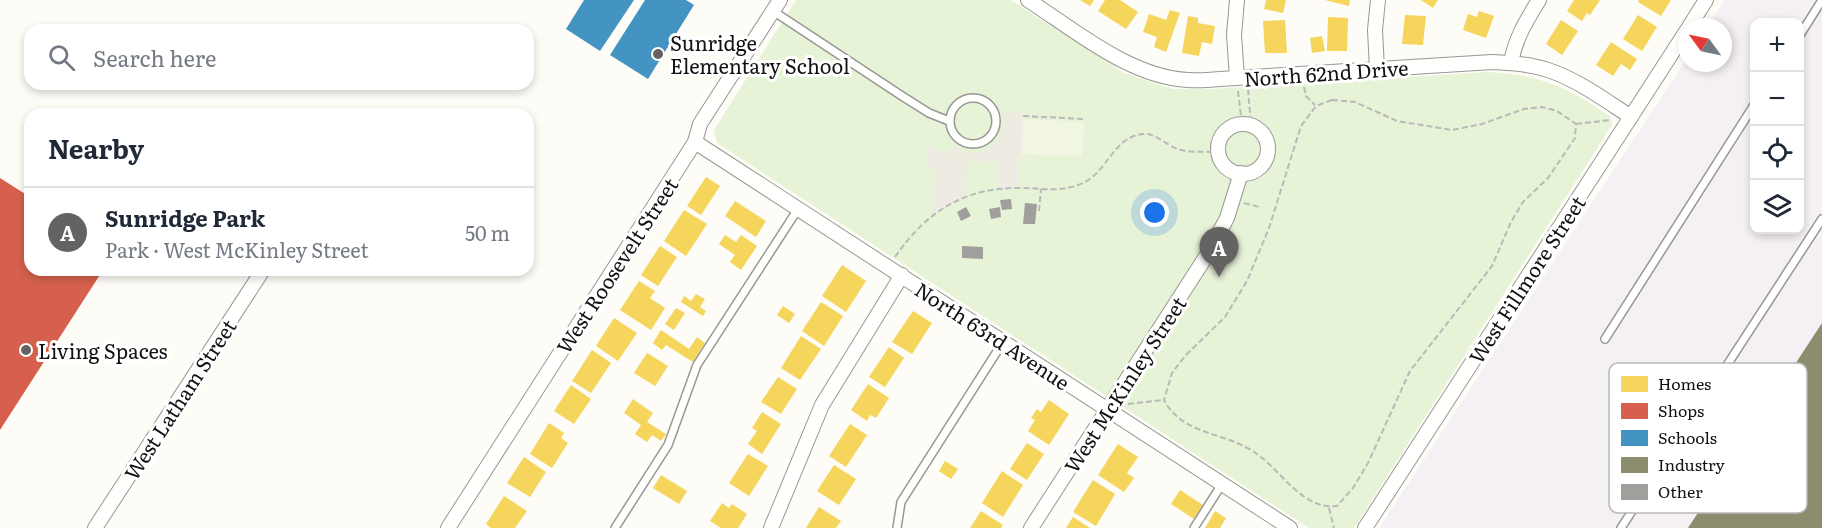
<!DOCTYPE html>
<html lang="en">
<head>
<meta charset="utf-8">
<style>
  body { margin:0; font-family:Literata,serif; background:#f2f2f3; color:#1f2937 }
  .controls { position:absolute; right:18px; top:18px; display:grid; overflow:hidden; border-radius:12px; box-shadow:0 3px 9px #0003 }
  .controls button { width:54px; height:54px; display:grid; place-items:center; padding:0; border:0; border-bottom:2px solid #e0e1e3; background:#fff; color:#1f2937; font:30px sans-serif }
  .compass { position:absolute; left:1678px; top:18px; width:54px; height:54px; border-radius:50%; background:#fff; box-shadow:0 3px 9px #0003; rotate:303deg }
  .you { position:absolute; left:1155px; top:213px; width:21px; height:21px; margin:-15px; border:4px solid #fff; border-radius:50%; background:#1a73e8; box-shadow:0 0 0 9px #1a73e833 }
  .badge { display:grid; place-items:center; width:39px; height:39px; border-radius:50%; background:#646362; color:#fff; font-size:20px; font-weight:700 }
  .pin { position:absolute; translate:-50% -50px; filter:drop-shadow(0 2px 3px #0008) }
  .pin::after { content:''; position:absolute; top:32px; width:21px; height:18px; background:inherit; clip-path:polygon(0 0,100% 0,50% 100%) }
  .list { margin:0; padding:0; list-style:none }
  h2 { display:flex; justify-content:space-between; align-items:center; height:78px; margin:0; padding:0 24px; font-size:26px }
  h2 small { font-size:20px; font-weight:400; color:#747a83 }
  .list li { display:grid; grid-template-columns:39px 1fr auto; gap:18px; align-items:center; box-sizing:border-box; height:90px; padding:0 24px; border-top:2px solid #e0e1e3 }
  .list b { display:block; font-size:22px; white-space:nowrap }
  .list p { margin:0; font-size:20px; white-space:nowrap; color:#747a83 }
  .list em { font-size:20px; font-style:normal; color:#747a83 }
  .icon { flex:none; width:33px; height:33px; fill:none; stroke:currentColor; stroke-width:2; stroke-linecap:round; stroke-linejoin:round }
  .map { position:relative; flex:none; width:1822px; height:528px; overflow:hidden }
  .search { position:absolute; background:#fff; box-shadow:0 3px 9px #0003; left:24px; top:24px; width:510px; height:66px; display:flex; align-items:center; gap:15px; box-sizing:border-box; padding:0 21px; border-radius:18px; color:#747a83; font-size:22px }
  .panel { position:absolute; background:#fff; box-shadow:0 3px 9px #0003; left:24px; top:108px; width:510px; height:168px; border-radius:18px }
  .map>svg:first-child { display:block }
  .industrial { fill:#f5f0f3; fill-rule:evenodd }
  .green { fill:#e7f3d7 }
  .pitch { fill:#f0f6e1 }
  .plaza { fill:#edebe2 }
  .homes { fill:#f6d55c }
  .shops { fill:#d6604d }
  .schools { fill:#4393c3 }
  .industry { fill:#8c8c6e }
  .building { fill:#a19f9c }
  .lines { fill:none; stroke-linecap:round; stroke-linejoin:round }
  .lane-casing { stroke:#979795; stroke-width:10 }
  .street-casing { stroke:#979795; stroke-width:16 }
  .path { stroke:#b9b9b8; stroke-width:2; stroke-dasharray:6 3; stroke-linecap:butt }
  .lane { stroke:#fffffe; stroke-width:7 }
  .street { stroke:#fffffe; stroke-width:14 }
  .poi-dot { fill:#646362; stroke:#fff; stroke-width:2 }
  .labels { text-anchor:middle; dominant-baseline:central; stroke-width:6; stroke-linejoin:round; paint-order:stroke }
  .poi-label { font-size:20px; fill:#111; stroke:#fff; text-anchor:start }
  .street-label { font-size:20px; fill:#111; stroke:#fff }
  .key { fill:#fff; stroke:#b8b8b8; stroke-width:1.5 }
  .key-label { font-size:16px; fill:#111 }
</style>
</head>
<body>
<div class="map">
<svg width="1822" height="528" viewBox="0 0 1822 528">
  <rect width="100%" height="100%" fill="#fdfcf7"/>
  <path class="industrial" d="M1725,0H1822V528H1379L1687,58V63H1723V27H1707ZM1754,22H1800V230H1754Z"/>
  <path class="green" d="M796,0H1011L1124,73L1172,89H1212L1488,72C1541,75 1567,87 1610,116L1612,125L1354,528H1309L717,143L714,130Z"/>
  <polygon class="pitch" points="1023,119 1084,122 1082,157 1021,154"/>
  <polygon class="plaza" points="1002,112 1023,113 1019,188 997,190 998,163 967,161 964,198 932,214 936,168 927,167 929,145 948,157 950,145 970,154 986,150 996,143 1001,134 1004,125"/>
  <g class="homes">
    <polygon points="1080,0 1094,0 1090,6"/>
    <polygon points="1105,0 1120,0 1138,12 1126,29 1098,11"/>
    <polygon points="1266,0 1286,0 1283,13 1264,9"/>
    <polygon points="1325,0 1350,0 1349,6"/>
    <polygon points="1421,0 1438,0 1433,8"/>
    <polygon points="1574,0 1600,0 1590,15 1587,13 1582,21 1567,11"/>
    <polygon points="1639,0 1671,0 1661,16 1638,2"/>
    <polygon points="1170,10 1180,13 1166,52 1154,47 1157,37 1143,32 1149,14 1166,20"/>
    <polygon points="1479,11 1494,16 1486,38 1463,30 1468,14 1477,17"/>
    <polygon points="1405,15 1426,16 1423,45 1402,44"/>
    <polygon points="1638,15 1657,27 1642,51 1623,39"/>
    <polygon points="1188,16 1198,18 1198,23 1215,26 1212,44 1202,42 1199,56 1182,53"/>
    <polygon points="1328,17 1348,18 1347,51 1327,51"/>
    <polygon points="1285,20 1287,53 1265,53 1263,21"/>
    <polygon points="1561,20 1578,31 1562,55 1546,44"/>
    <polygon points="1322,36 1325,51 1312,53 1310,38"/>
    <polygon points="1611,42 1637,59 1630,70 1621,64 1613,76 1596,65"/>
    <polygon points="706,177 720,186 701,215 687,206"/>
    <polygon points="735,201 766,221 756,237 725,216"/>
    <polygon points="684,210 707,224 686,256 664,241"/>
    <polygon points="725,235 736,242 741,235 757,246 741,270 730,262 735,255 719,244"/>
    <polygon points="660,246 677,257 658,286 641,275"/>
    <polygon points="842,265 866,281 846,312 822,296"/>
    <polygon points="639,281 655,291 650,298 665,308 651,330 620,310"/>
    <polygon points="696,294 705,299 700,307 706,311 703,316 681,302 684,296 691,301"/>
    <polygon points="821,302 843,316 824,346 802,331"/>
    <polygon points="783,306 795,314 789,323 777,315"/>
    <polygon points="676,308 685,313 674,330 665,324"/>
    <polygon points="913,311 932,323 912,354 892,342"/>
    <polygon points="614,318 637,333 618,361 596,346"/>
    <polygon points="661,330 689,349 697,337 705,343 693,362 666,345 662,350 653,343"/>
    <polygon points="801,336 821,349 800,380 781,368"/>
    <polygon points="889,347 904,358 885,387 869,377"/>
    <polygon points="592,350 611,363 591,393 572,381"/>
    <polygon points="647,353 668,366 655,386 634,373"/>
    <polygon points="778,377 797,389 781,414 761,402"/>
    <polygon points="868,384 889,398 876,418 870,415 867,421 851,410"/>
    <polygon points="571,385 591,399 574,424 554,411"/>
    <polygon points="633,399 653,413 647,422 666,434 661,441 652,435 647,442 635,434 641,425 624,413"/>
    <polygon points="1049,400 1069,414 1049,445 1028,431 1035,420 1031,418 1037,409 1041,412"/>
    <polygon points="762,412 781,424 762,454 748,444 757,431 752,428"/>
    <polygon points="549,423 564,433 561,438 568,443 552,468 530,454"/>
    <polygon points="850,424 867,435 846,467 829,456"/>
    <polygon points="1027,443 1044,454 1027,480 1010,469"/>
    <polygon points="1118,444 1138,457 1127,473 1134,478 1124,492 1098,475"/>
    <polygon points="748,454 768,466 749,496 729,483"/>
    <polygon points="524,457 546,472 530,497 507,483"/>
    <polygon points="945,461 958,469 951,479 939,471"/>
    <polygon points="834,465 856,479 839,505 817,491"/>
    <polygon points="1002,471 1023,485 1003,517 982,503"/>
    <polygon points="661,475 687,491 679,504 653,488"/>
    <polygon points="1093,480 1115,494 1096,526 1073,512"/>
    <polygon points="1180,490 1203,505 1194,519 1171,504"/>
    <polygon points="504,496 527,511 515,528 491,528 486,524"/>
    <polygon points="722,503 729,508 732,504 747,514 738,528 721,528 710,521"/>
    <polygon points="819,507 841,521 836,528 806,528"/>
    <polygon points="981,511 1003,525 1001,528 970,528"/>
    <polygon points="1215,511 1226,518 1220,528 1205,528"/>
    <polygon points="1073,517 1090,528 1066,528"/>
  </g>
  <polygon class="shops" points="0,178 30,197 30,270 103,270 0,430"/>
  <g class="schools">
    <polygon points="584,0 634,0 600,51 566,29"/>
    <polygon points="645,0 686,0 694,5 648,79 610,55"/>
  </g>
  <polygon class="industry" points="1822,323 1822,528 1688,528"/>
  <g class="building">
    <polygon points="1011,199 1012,209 1002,210 1000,200"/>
    <polygon points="1025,203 1037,204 1035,224 1023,224"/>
    <polygon points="966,207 971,216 961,221 957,212"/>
    <polygon points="1000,207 1001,217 991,219 989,209"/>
    <polygon points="962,246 983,247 983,259 962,258"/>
  </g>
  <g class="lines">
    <defs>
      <g id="lane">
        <polyline points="773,11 902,96 929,113 949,121"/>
        <polyline points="1800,35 1822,0"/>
        <circle cx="973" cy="121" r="23"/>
        <polyline points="1605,339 1754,105"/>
        <polyline points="615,528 668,445 697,365 798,209"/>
        <polyline points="897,528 901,502 1003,342"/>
        <polyline points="1194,528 1222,484"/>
        <polyline points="1621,528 1822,219"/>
      </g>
      <g id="street">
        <path d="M1028,0C1076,31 1130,77 1188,80C1199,81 1210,80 1220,79L1492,62C1511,63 1530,64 1548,70C1578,80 1605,100 1631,117"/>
        <polyline points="1237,0 1234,35 1237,78"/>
        <polyline points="1689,27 1706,0"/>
        <path d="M1511,63C1515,39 1526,21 1539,0"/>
        <polyline points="1377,69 1375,30 1378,0"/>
        <circle cx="1243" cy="149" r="25"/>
        <polyline points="695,142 1290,528"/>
        <polyline points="95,528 263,270"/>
        <polyline points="448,528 695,142 700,124 780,0"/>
        <polyline points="771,528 822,405 902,275"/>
        <polyline points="1031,528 1207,255 1227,218 1241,173"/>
        <polyline points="1365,528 1687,30"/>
      </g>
    </defs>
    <use href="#lane" class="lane-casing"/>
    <use href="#street" class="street-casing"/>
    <g class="path">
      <polyline points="1304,87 1306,96 1315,105"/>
      <polyline points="1248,89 1251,125"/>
      <polyline points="1238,91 1242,124"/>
      <path d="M1332,100L1355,102L1397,121L1452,130L1482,124L1524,109L1542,107L1557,111L1576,124L1575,138L1548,178L1523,202L1511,222L1492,266L1410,371L1368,463L1353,488L1337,506C1301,510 1281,469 1254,452C1225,432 1182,435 1164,400L1172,373L1185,356L1225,317L1247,281L1269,228L1301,126L1316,106Z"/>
      <polyline points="1023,116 1084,119"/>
      <polyline points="1576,124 1610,120"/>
      <polyline points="1244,203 1259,207"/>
      <polyline points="1039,211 1041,189"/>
      <path d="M895,257C926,212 964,187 1021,188C1043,188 1062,193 1083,183C1108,172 1114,134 1146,134C1156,134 1168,146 1178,149C1191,154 1206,150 1219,153"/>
      <polyline points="1128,404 1164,400"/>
      <polyline points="1329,508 1334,528"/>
    </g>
    <use href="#lane" class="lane"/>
    <use href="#street" class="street"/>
  </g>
  <g class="poi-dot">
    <circle cx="658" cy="54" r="6"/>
    <circle cx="26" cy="350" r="6"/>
  </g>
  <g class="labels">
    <g class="poi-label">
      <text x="670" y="42">Sunridge<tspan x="670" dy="23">Elementary School</tspan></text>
      <text x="38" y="350">Living Spaces</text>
    </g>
    <g class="street-label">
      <text transform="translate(1326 72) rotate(-4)">North 62nd Drive</text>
      <text transform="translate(616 265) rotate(-57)">West Roosevelt Street</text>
      <text transform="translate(1526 279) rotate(-57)">West Fillmore Street</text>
      <text transform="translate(993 335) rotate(33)">North 63rd Avenue</text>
      <text transform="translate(1124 384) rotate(-57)">West McKinley Street</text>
      <text transform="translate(179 399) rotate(-57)">West Latham Street</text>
    </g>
  </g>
  <rect x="1609" y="363" width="198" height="150" rx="9" class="key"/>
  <rect x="1621" y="376" width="27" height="16" fill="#f6d55c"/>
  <rect x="1621" y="403" width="27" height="16" fill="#d6604d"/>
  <rect x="1621" y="430" width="27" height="16" fill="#4393c3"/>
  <rect x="1621" y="457" width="27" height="16" fill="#8c8c6e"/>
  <rect x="1621" y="484" width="27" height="16" fill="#a19f9c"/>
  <g class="key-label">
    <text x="1658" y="390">Homes</text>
    <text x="1658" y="417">Shops</text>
    <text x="1658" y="444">Schools</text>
    <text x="1658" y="471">Industry</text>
    <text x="1658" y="498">Other</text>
  </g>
</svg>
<div class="controls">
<button>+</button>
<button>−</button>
<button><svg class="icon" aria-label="locate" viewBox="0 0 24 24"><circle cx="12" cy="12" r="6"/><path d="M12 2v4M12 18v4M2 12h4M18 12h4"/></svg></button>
<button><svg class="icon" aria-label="layers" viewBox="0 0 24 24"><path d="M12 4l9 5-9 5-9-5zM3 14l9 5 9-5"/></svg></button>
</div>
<svg class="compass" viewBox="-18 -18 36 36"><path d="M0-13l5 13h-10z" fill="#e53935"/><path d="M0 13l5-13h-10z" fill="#747a83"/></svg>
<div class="you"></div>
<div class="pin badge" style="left:1219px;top:277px">A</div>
<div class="search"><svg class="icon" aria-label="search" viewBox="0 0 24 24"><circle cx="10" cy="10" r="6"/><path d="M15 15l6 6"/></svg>Search here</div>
<section class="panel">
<h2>Nearby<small></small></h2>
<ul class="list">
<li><span class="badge">A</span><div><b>Sunridge Park</b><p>Park · West McKinley Street</p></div><em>50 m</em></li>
</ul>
</section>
</div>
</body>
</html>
